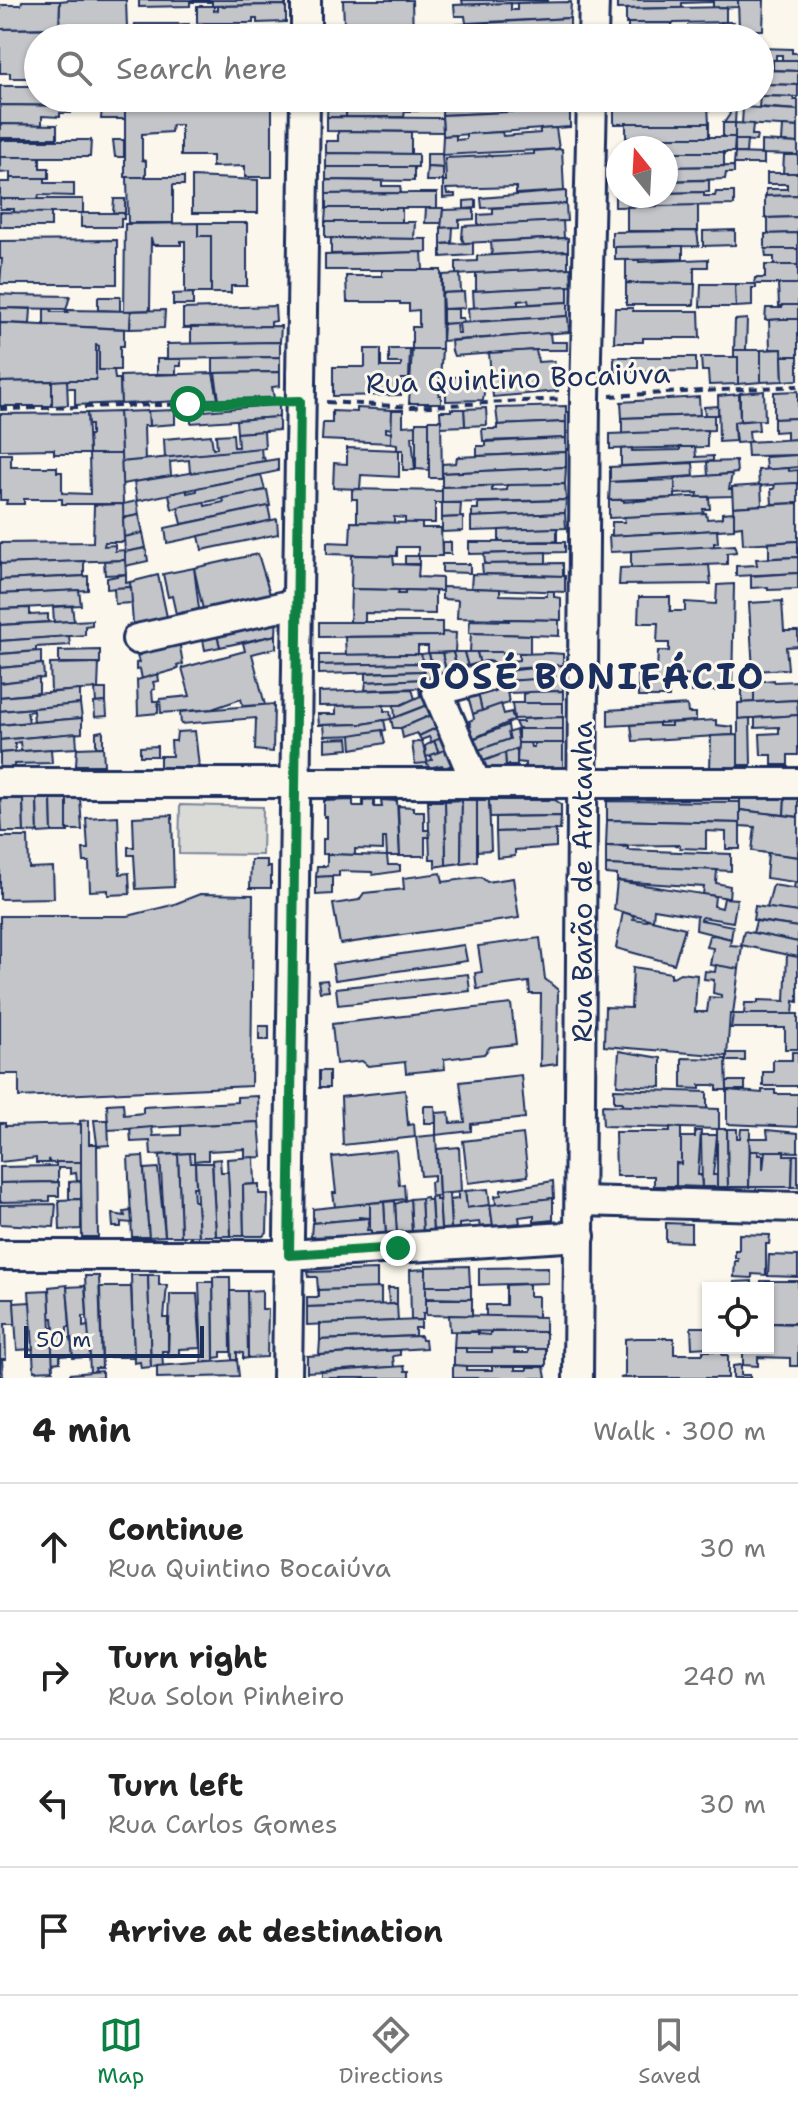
<!DOCTYPE html>
<html lang="en">
<head>
<meta charset="utf-8">
<style>
  body { margin:0; font-family:"Shantell Sans",sans-serif; background:#f2f2f2; color:#222 }
  .controls { position:absolute; right:24px; bottom:24px; display:grid; overflow:hidden; border-radius:0px; box-shadow:0 2px 6px #0004 }
  .controls button { width:72px; height:72px; display:grid; place-items:center; padding:0; border:0; border-bottom:2px solid #e0e0e0; background:#fff; color:#222; font:40px sans-serif }
  .compass { position:absolute; left:606px; top:136px; width:72px; height:72px; border-radius:50%; background:#fff; box-shadow:0 2px 6px #0004; rotate:342deg }
  .scale { position:absolute; left:24px; bottom:20px; width:180px; box-sizing:border-box; padding-left:8px; border:4px solid #1b2f5e; border-top:0; font-size:22px; line-height:28px; white-space:nowrap; color:#1b2f5e; -webkit-text-stroke:6px #fbf7ec; paint-order:stroke }
  .stop { position:absolute; width:24px; height:24px; margin:-18px; border:6px solid #0b8043; border-radius:50%; background:#fff }
  .stop.end { background:#0b8043; border-color:#fff; box-shadow:0 2px 8px #0008 }
  .list { margin:0; padding:0; list-style:none }
  h2 { display:flex; justify-content:space-between; align-items:center; height:104px; margin:0; padding:0 32px; font-size:34px }
  h2 small { font-size:26px; font-weight:400; color:#767676 }
  .list li { display:grid; grid-template-columns:52px 1fr auto; gap:24px; align-items:center; box-sizing:border-box; height:128px; padding:0 32px; border-top:2px solid #e0e0e0 }
  .list b { display:block; font-size:30px; white-space:nowrap }
  .list p { margin:0; font-size:26px; white-space:nowrap; color:#767676 }
  .list em { font-size:26px; font-style:normal; color:#767676 }
  .icon { flex:none; width:44px; height:44px; fill:none; stroke:currentColor; stroke-width:2; stroke-linecap:round; stroke-linejoin:round }
  .map { position:relative; flex:none; width:798px; height:1378px; overflow:hidden }
  .search { position:absolute; background:#fff; box-shadow:0 2px 6px #0004; left:24px; right:24px; top:24px; height:88px; display:flex; align-items:center; gap:20px; box-sizing:border-box; padding:0 28px; border-radius:44px; color:#767676; font-size:30px }
  .sheet { height:616px; background:#fff }
  nav { display:flex; justify-content:space-around; align-items:center; box-sizing:border-box; height:112px; border-top:2px solid #e0e0e0; background:#fff; font-size:22px; color:#767676 }
  nav a { display:grid; justify-items:center; gap:4px }
  nav .on { color:#0b8043 }
  .map>svg:first-child { display:block }
  .green { fill:#dadad7; stroke:#7a849a; stroke-width:2 }
  .building { fill:#c3c5c9; stroke:#1b2f5e; stroke-width:2 }
  .lines { fill:none; stroke-linecap:round; stroke-linejoin:round }
  .minor-casing { stroke:#1b2f5e; stroke-width:34 }
  .path { stroke:#1b2f5e; stroke-width:4; stroke-dasharray:8 6; stroke-linecap:butt }
  .minor { stroke:#fbf7ec; stroke-width:28 }
  .route { stroke:#0b8043; stroke-width:10 }
  .labels { text-anchor:middle; dominant-baseline:central; stroke-width:6; stroke-linejoin:round; paint-order:stroke }
  .street-label { font-size:28px; fill:#1b2f5e; stroke:#fbf7ec }
  .district-label { font-size:36px; font-weight:bold; letter-spacing:2px; fill:#1b2f5e; stroke:#fbf7ec }
</style>
</head>
<body>
<div class="map">
<svg width="798" height="1378" viewBox="0 0 798 1378">
  <rect width="100%" height="100%" fill="#fbf7ec"/>
  <filter id="ink" filterUnits="userSpaceOnUse"><feTurbulence type="fractalNoise" baseFrequency=".0125" numOctaves="2"/><feDisplacementMap in="SourceGraphic" scale="16" xChannelSelector="R" yChannelSelector="G"/><feConvolveMatrix kernelMatrix="1 2 1 2 8 2 1 2 1" color-interpolation-filters="sRGB"/></filter>
  <g filter="url(#ink)">
    <polygon class="green" points="180,805 263,807 262,855 179,854"/>
    <g class="building">
      <polygon points="69,0 126,0 127,28 59,28 60,1"/>
      <polygon points="139,0 286,0 286,5 212,6 212,2 190,2 190,6 139,7"/>
      <polygon points="343,0 412,0 413,38 380,38 380,29 355,29 355,24 344,24"/>
      <polygon points="462,0 548,0 548,2 463,5"/>
      <polygon points="617,0 738,0 738,7 713,8 713,2 682,3 682,8 617,9"/>
      <polygon points="738,0 764,0 763,30 739,30"/>
      <polygon points="22,1 60,1 59,28 0,29 0,5 21,5"/>
      <polygon points="571,2 570,18 466,23 465,16 455,16 454,5 511,3 511,10 517,10 517,3"/>
      <polygon points="286,5 286,22 257,23 257,19 253,19 253,23 197,23 197,6 214,6 214,11 218,10 218,6"/>
      <polygon points="726,7 726,22 626,24 626,9"/>
      <polygon points="570,18 570,35 448,37 448,25"/>
      <polygon points="721,22 733,22 733,38 688,38 688,26 721,25"/>
      <polygon points="233,23 233,34 205,34 205,24"/>
      <rect x="628" y="23" width="44" height="15"/>
      <polygon points="135,24 189,24 190,38 134,38"/>
      <polygon points="114,28 114,38 38,38 38,78 10,78 10,73 0,73 0,29"/>
      <polygon points="570,35 570,38 473,38 473,37"/>
      <polygon points="760,48 792,49 792,53 798,53 798,60 782,60 782,55 776,55 776,60 760,59"/>
      <polygon points="773,60 798,60 798,71 773,70"/>
      <polygon points="760,70 798,71 798,85 760,84"/>
      <polygon points="29,80 38,80 38,98 74,98 74,106 0,105 0,86 29,86"/>
      <polygon points="760,84 798,85 798,97 760,96"/>
      <polygon points="760,96 794,97 794,100 798,100 798,110 759,107"/>
      <polygon points="125,98 272,98 272,177 245,177 245,166 212,167 212,156 181,156 181,125 172,125 171,132 142,134 142,160 146,161 146,177 125,177"/>
      <polygon points="328,98 347,98 346,117 327,117"/>
      <polygon points="347,98 418,98 418,111 405,111 404,117 346,117"/>
      <polygon points="429,98 443,98 443,104 433,104 433,110 425,109"/>
      <polygon points="486,98 556,98 557,110 442,115 443,101"/>
      <rect x="616" y="98" width="94" height="8"/>
      <polygon points="736,98 749,98 748,107 736,106"/>
      <polygon points="0,105 71,106 71,113 60,113 60,117 42,116 42,125 0,124"/>
      <polygon points="102,106 125,106 125,119 101,119"/>
      <polygon points="614,106 708,106 709,123 614,124"/>
      <polygon points="726,106 736,106 735,123 724,123 730,114"/>
      <polygon points="743,107 798,110 798,127 742,124"/>
      <polygon points="570,109 570,127 443,136 442,115"/>
      <polygon points="327,117 442,118 443,132 327,131"/>
      <polygon points="626,123 709,123 709,137 626,138"/>
      <rect x="723" y="123" width="12" height="14"/>
      <polygon points="735,123 753,124 752,135 757,135 756,141 735,140"/>
      <polygon points="0,124 57,125 57,138 0,138"/>
      <polygon points="783,126 798,127 798,143 782,142"/>
      <polygon points="556,128 559,149 442,155 443,136 456,135 456,140 466,139 466,134 502,132 503,136 540,133 540,129"/>
      <polygon points="338,131 411,132 411,154 326,153 326,141 338,141"/>
      <polygon points="654,137 654,142 665,142 665,137 735,137 734,152 666,152 666,148 626,147 626,138"/>
      <polygon points="0,140 91,140 90,157 0,157"/>
      <polygon points="113,140 124,140 124,157 115,157"/>
      <polygon points="735,140 747,140 746,153 735,153"/>
      <polygon points="761,141 798,143 798,155 761,154"/>
      <polygon points="562,149 564,191 516,194 516,187 446,189 447,194 455,194 455,197 443,198 443,181 446,181 445,158 534,154 534,151"/>
      <polygon points="666,152 724,152 724,166 672,167 672,161 666,161"/>
      <polygon points="326,153 418,154 418,167 326,167"/>
      <polygon points="735,153 764,154 764,164 734,164"/>
      <polygon points="427,154 442,154 443,168 427,167"/>
      <polygon points="784,155 798,155 798,173 783,173"/>
      <polygon points="0,157 40,157 40,168 49,168 49,178 10,178 10,172 0,173"/>
      <polygon points="734,166 734,173 726,173 725,179 666,181 667,167"/>
      <polygon points="326,167 414,167 414,181 326,180"/>
      <polygon points="427,167 443,168 443,181 426,181"/>
      <polygon points="767,173 798,173 798,195 766,196 766,189 787,189 787,184 767,184"/>
      <polygon points="127,177 184,177 184,185 173,185 173,223 128,223"/>
      <polygon points="192,177 258,180 258,213 192,213"/>
      <polygon points="10,178 45,178 45,183 74,183 74,196 39,195 38,199 0,199 0,182 10,182"/>
      <polygon points="326,180 382,181 382,186 400,186 401,193 326,194"/>
      <polygon points="709,180 709,192 666,193 666,181"/>
      <polygon points="566,191 566,204 482,208 481,198"/>
      <polygon points="704,192 704,196 715,196 716,192 734,192 734,205 615,207 615,194 666,196 666,193"/>
      <polygon points="415,193 437,193 437,208 326,208 326,194"/>
      <polygon points="798,195 798,217 765,218 765,196"/>
      <polygon points="0,199 83,199 83,213 14,213 14,209 0,209"/>
      <polygon points="114,199 125,199 125,214 113,213"/>
      <polygon points="476,200 476,208 464,209 464,201"/>
      <polygon points="566,204 567,221 478,226 478,215 493,214 493,208"/>
      <polygon points="698,205 698,231 627,231 627,207"/>
      <polygon points="326,208 402,208 402,223 325,222"/>
      <polygon points="426,208 443,208 442,223 425,223"/>
      <polygon points="474,209 474,219 459,220 459,227 441,228 443,210"/>
      <polygon points="0,212 51,213 51,227 0,227"/>
      <polygon points="81,213 124,213 124,219 121,219 121,227 81,227"/>
      <polygon points="798,217 798,233 768,234 768,218"/>
      <polygon points="563,221 564,238 464,243 462,238 463,226"/>
      <polygon points="325,222 415,222 414,239 325,238"/>
      <polygon points="198,223 247,223 247,286 231,286 231,293 211,293 211,236 198,236"/>
      <polygon points="198,223 198,236 211,236 211,293 185,293 185,241 181,241 181,245 153,245 151,238 150,310 124,311 125,224"/>
      <polygon points="453,227 452,243 441,244 441,228"/>
      <polygon points="735,230 735,245 703,246 703,231"/>
      <polygon points="697,231 699,246 612,247 612,232"/>
      <polygon points="798,233 798,249 765,249 765,234"/>
      <polygon points="331,238 427,239 427,252 331,254"/>
      <polygon points="568,238 568,251 492,255 491,242"/>
      <polygon points="117,240 117,284 0,284 2,259 0,259 0,241"/>
      <polygon points="473,243 473,255 441,257 441,244"/>
      <polygon points="679,246 683,246 683,259 615,260 615,247"/>
      <polygon points="765,249 798,249 798,265 774,265 774,257 766,257"/>
      <polygon points="568,251 568,268 456,275 456,262 477,261 477,256"/>
      <polygon points="422,252 423,270 325,270 325,255"/>
      <polygon points="708,259 708,267 694,267 694,284 626,283 626,260 639,260 639,262"/>
      <polygon points="765,265 798,265 798,284 754,284 755,278 765,278"/>
      <polygon points="571,268 572,286 476,291 476,273"/>
      <polygon points="382,270 441,270 442,349 412,349 412,327 419,327 419,310 409,311 409,304 400,304 400,302 347,302 346,276 382,276"/>
      <polygon points="460,274 461,292 442,293 442,275"/>
      <polygon points="626,283 695,284 694,305 626,305"/>
      <polygon points="701,284 735,284 736,307 700,307"/>
      <polygon points="735,284 756,284 756,288 752,288 752,306 736,307"/>
      <polygon points="778,284 798,284 798,305 779,306"/>
      <polygon points="568,286 568,302 529,304 528,300 518,301 518,305 474,308 473,291"/>
      <polygon points="464,292 465,308 443,309 442,293"/>
      <polygon points="193,293 193,305 173,305 173,294"/>
      <polygon points="0,294 16,295 70,296 66,310 64,309 0,308"/>
      <polygon points="98,297 120,297 120,311 98,310"/>
      <polygon points="568,302 568,316 469,322 468,308"/>
      <polygon points="782,305 798,305 798,319 765,320 766,308 782,308"/>
      <polygon points="275,306 276,321 271,322 271,326 183,328 183,309"/>
      <polygon points="0,308 31,309 30,324 0,323"/>
      <polygon points="615,308 633,308 633,311 699,311 700,338 643,338 643,342 614,342"/>
      <polygon points="44,309 51,309 52,312 68,312 68,310 131,311 130,329 44,325"/>
      <polygon points="443,309 458,309 458,318 463,318 464,323 443,324"/>
      <polygon points="165,310 164,328 130,329 131,311"/>
      <polygon points="568,316 569,332 442,341 443,324 456,323 457,333 460,333 459,323"/>
      <polygon points="747,319 746,350 734,350 735,320"/>
      <polygon points="782,319 798,319 798,356 782,356 782,349 770,349 769,320"/>
      <polygon points="0,323 124,329 124,346 120,346 120,370 99,370 99,346 96,345 96,380 0,382"/>
      <polygon points="281,326 280,342 191,344 191,327"/>
      <polygon points="550,333 551,342 567,342 567,350 536,350 454,356 452,351 451,341"/>
      <polygon points="280,342 280,357 167,359 167,344"/>
      <polygon points="96,345 99,346 99,370 114,370 115,379 120,379 121,403 75,405 75,388 67,388 67,380 96,380"/>
      <polygon points="365,349 381,349 381,367 401,367 401,363 389,363 389,349 410,349 409,379 401,379 401,395 333,396 333,367 365,367"/>
      <polygon points="412,349 442,349 439,395 441,395 441,403 409,403"/>
      <polygon points="782,349 783,381 761,382 761,350"/>
      <polygon points="536,350 538,362 554,361 558,391 493,397 489,353"/>
      <polygon points="734,350 761,350 761,382 738,384 738,358 734,357"/>
      <polygon points="782,356 798,356 798,380 783,381"/>
      <polygon points="280,357 280,372 213,373 213,358"/>
      <polygon points="614,357 696,357 696,371 614,372"/>
      <polygon points="701,357 738,357 738,384 709,385 708,371 702,371"/>
      <polygon points="157,359 181,359 181,366 176,366 176,374 157,374"/>
      <polygon points="280,372 280,386 272,387 274,398 219,400 215,373"/>
      <polygon points="213,373 218,399 121,404 120,376"/>
      <polygon points="480,375 480,380 476,380 477,386 485,386 483,400 446,401 446,387 441,387 441,378"/>
      <polygon points="67,380 68,405 52,406 52,381"/>
      <polygon points="52,381 52,406 0,406 0,382"/>
      <polygon points="764,391 765,420 740,421 740,393"/>
      <polygon points="798,391 798,418 774,419 774,392"/>
      <polygon points="739,394 740,421 734,422 735,441 719,442 718,396"/>
      <polygon points="699,397 700,415 622,418 621,402"/>
      <polygon points="279,404 279,417 191,423 191,409 204,408 205,411"/>
      <polygon points="566,406 566,422 498,425 496,408"/>
      <polygon points="718,406 718,415 705,415 704,407"/>
      <polygon points="357,408 392,410 392,429 386,428 386,432 392,433 391,443 322,440 323,423 332,423 332,411 357,412"/>
      <polygon points="486,408 487,425 465,426 464,409"/>
      <polygon points="451,409 464,409 465,426 441,427 440,411 451,411"/>
      <polygon points="175,410 175,424 149,426 148,411"/>
      <polygon points="392,410 403,410 403,426 416,425 416,436 412,436 415,470 403,470 403,450 397,450 397,444 391,443"/>
      <polygon points="148,411 149,426 144,426 145,461 121,462 119,412"/>
      <polygon points="119,412 121,454 89,454 88,435 91,435 91,425 88,425 87,413"/>
      <polygon points="87,413 89,454 54,454 54,449 0,450 0,414"/>
      <polygon points="705,415 714,415 714,430 622,434 622,418"/>
      <polygon points="279,417 279,430 237,433 236,420"/>
      <polygon points="798,418 798,439 787,440 787,431 774,432 774,419"/>
      <polygon points="429,420 441,420 442,478 429,478"/>
      <polygon points="758,420 759,430 749,431 750,442 736,443 734,422"/>
      <polygon points="416,422 429,422 429,470 416,469"/>
      <polygon points="566,422 566,438 483,441 482,429 497,429 497,425"/>
      <polygon points="707,430 707,447 610,449 610,434"/>
      <polygon points="264,431 265,448 165,458 164,439 211,435 213,448 217,448 216,435 233,434 234,447 238,447 237,433"/>
      <polygon points="566,438 566,452 477,456 477,446 486,446 486,442"/>
      <polygon points="798,439 798,455 748,456 747,442"/>
      <polygon points="680,447 695,447 696,457 713,456 713,461 621,466 621,449 632,448 632,451 680,450"/>
      <polygon points="261,448 262,458 264,457 265,461 190,473 189,460 170,462 171,476 122,484 121,462"/>
      <polygon points="347,448 399,450 399,477 361,475 360,489 333,488 334,463 347,464"/>
      <polygon points="566,452 566,467 442,473 442,464 456,463 457,457"/>
      <polygon points="0,454 11,454 11,467 57,467 57,472 62,472 62,493 90,494 89,454 121,454 123,504 62,504 62,499 24,499 24,504 6,504 7,500 0,500"/>
      <polygon points="798,455 798,467 766,470 765,457"/>
      <polygon points="278,459 278,471 137,501 134,482"/>
      <polygon points="736,461 737,473 708,476 707,462"/>
      <polygon points="693,463 694,476 610,482 610,467"/>
      <polygon points="566,467 565,484 442,487 442,473"/>
      <polygon points="789,468 789,471 798,470 798,483 759,486 758,470"/>
      <polygon points="732,474 729,489 732,489 733,496 697,497 698,493 675,494 675,478"/>
      <polygon points="261,475 265,490 172,509 169,494 187,490 187,493 197,491 197,488"/>
      <polygon points="675,480 675,498 609,500 610,482"/>
      <polygon points="798,483 798,503 772,504 771,489 774,489 775,484"/>
      <polygon points="565,484 566,500 442,503 442,487 492,486 492,491 507,490 507,485"/>
      <polygon points="761,485 762,505 733,507 732,487"/>
      <polygon points="352,489 442,491 442,503 435,503 435,523 405,523 405,518 394,517 394,523 357,522 357,499 352,499"/>
      <polygon points="267,490 270,506 182,524 178,507 204,502 205,506 224,502 223,498"/>
      <polygon points="687,497 709,497 710,509 703,509 704,514 609,518 609,500 624,500 624,502"/>
      <polygon points="566,500 565,513 472,517 472,509 478,509 478,503"/>
      <polygon points="137,501 139,515 123,518 123,504"/>
      <polygon points="442,503 461,503 460,517 442,518"/>
      <polygon points="798,503 798,541 743,544 742,526 734,527 733,507"/>
      <polygon points="123,504 124,542 105,542 104,546 115,545 115,551 125,550 125,560 0,564 0,543 93,542 94,505"/>
      <polygon points="268,506 271,521 167,543 165,528"/>
      <polygon points="734,512 734,529 612,536 612,522 625,522 624,517 706,513 707,519 722,518 722,513"/>
      <polygon points="565,513 566,528 471,531 471,517"/>
      <polygon points="139,515 143,533 124,537 123,518"/>
      <polygon points="463,517 463,531 442,532 442,518"/>
      <polygon points="277,519 278,534 202,550 199,536"/>
      <polygon points="351,522 422,523 422,528 441,528 442,556 418,556 418,547 397,547 397,556 327,554 327,542 350,543"/>
      <polygon points="557,528 557,541 499,542 499,530"/>
      <polygon points="717,530 718,543 714,543 714,548 610,552 609,536"/>
      <polygon points="143,533 146,548 125,552 124,537"/>
      <polygon points="798,541 798,557 769,558 769,543"/>
      <rect x="442" y="542" width="9" height="12"/>
      <polygon points="469,542 565,542 565,552 469,554"/>
      <polygon points="735,545 736,552 727,553 727,564 631,568 631,551"/>
      <polygon points="146,548 148,561 125,566 125,552"/>
      <polygon points="546,552 546,563 485,564 484,554"/>
      <polygon points="258,554 271,597 205,619 194,568"/>
      <polygon points="352,555 393,556 394,564 419,565 418,577 442,578 442,591 351,589"/>
      <rect x="405" y="556" width="14" height="8"/>
      <polygon points="798,557 798,573 736,576 736,566 757,565 756,559"/>
      <polygon points="125,560 126,574 105,575 104,561"/>
      <polygon points="84,561 84,576 0,580 0,564"/>
      <polygon points="563,563 563,576 483,574 482,564"/>
      <polygon points="442,564 470,564 470,573 442,572"/>
      <polygon points="709,565 711,584 619,585 620,568"/>
      <polygon points="194,568 199,609 176,614 172,596 168,597 163,574"/>
      <polygon points="798,573 798,589 768,590 768,587 751,588 751,576"/>
      <polygon points="126,574 126,583 130,582 131,587 107,589 107,578"/>
      <polygon points="472,574 565,576 565,592 471,588"/>
      <polygon points="158,575 167,617 133,624 130,582"/>
      <polygon points="88,576 88,590 0,594 0,580"/>
      <polygon points="734,584 732,690 691,692 692,675 682,674 682,684 669,684 669,697 638,697 638,671 657,671 658,651 669,651 669,643 657,643 658,623 638,623 639,597 670,597 670,611 685,611 685,602 716,604 717,585"/>
      <polygon points="131,587 132,603 115,604 114,588"/>
      <polygon points="442,587 500,589 500,595 536,596 547,596 547,591 554,591 554,597 561,598 561,620 457,618 458,600 442,599"/>
      <polygon points="351,589 399,590 398,594 405,594 405,590 435,591 435,614 365,613 365,622 350,622"/>
      <polygon points="79,590 81,605 0,609 0,594"/>
      <polygon points="782,601 784,631 798,631 798,646 786,647 788,669 753,671 749,603"/>
      <polygon points="72,606 74,621 54,622 53,607"/>
      <polygon points="30,608 30,615 48,614 48,622 0,625 0,609"/>
      <polygon points="277,613 276,635 220,647 215,627"/>
      <polygon points="509,619 559,620 559,636 469,633 470,620 509,621"/>
      <polygon points="92,620 92,625 85,626 85,635 0,641 0,625"/>
      <polygon points="319,622 442,622 442,636 319,637"/>
      <polygon points="215,627 220,647 205,650 201,630"/>
      <polygon points="442,632 456,633 455,652 428,653 428,646 418,646 418,654 346,655 345,637 442,636"/>
      <polygon points="471,633 530,635 530,653 470,652"/>
      <polygon points="178,635 183,664 177,666 178,669 142,679 140,669 136,670 136,663 139,662 137,656 140,655 137,644"/>
      <polygon points="276,635 276,648 252,654 265,705 243,706 241,699 212,709 161,713 160,699 190,696 182,668 245,651 243,643"/>
      <polygon points="69,636 70,645 36,647 36,651 0,654 0,641"/>
      <polygon points="100,650 100,663 59,663 59,651"/>
      <polygon points="41,651 41,664 0,668 0,654"/>
      <polygon points="453,652 460,680 449,684 442,653"/>
      <polygon points="453,652 464,652 471,677 460,680"/>
      <polygon points="464,652 477,652 482,673 471,677"/>
      <polygon points="477,652 502,652 505,677 493,680 482,672"/>
      <polygon points="429,653 437,685 427,687 421,654"/>
      <polygon points="429,653 442,653 449,685 437,685"/>
      <polygon points="550,653 563,654 563,665 511,669 511,661 519,660 519,654"/>
      <polygon points="418,654 421,654 423,663 319,665 319,655"/>
      <polygon points="99,663 98,689 51,692 50,664"/>
      <polygon points="423,663 424,671 319,674 319,665"/>
      <polygon points="43,664 44,678 0,683 0,668"/>
      <polygon points="562,665 562,678 507,681 506,671"/>
      <polygon points="424,671 426,679 366,682 366,673"/>
      <polygon points="158,674 159,681 153,682 155,689 152,690 153,701 158,701 158,713 138,715 137,680"/>
      <polygon points="563,677 563,691 509,693 507,681"/>
      <polygon points="39,678 39,693 0,697 0,683"/>
      <polygon points="426,679 429,692 420,696 419,688 365,690 366,682"/>
      <polygon points="774,680 774,682 798,681 798,700 754,702 753,682"/>
      <polygon points="475,682 496,687 506,685 509,703 482,711"/>
      <polygon points="476,684 482,711 473,714 465,687"/>
      <polygon points="95,689 106,689 106,702 96,703"/>
      <polygon points="412,689 415,699 401,705 319,706 319,692"/>
      <polygon points="754,689 754,702 742,703 742,690"/>
      <polygon points="80,690 80,704 0,711 0,697"/>
      <polygon points="563,691 563,703 523,703 523,694 529,692"/>
      <polygon points="429,692 434,703 395,718 394,705 401,705"/>
      <polygon points="797,700 798,715 738,719 738,703"/>
      <polygon points="106,702 107,716 95,717 94,703"/>
      <polygon points="435,702 439,712 401,728 393,728 391,719"/>
      <polygon points="512,703 563,703 563,717 514,719"/>
      <polygon points="80,704 82,718 34,722 33,711 27,712 29,722 0,725 0,711"/>
      <polygon points="274,704 273,752 255,750 256,718 181,724 180,712"/>
      <polygon points="501,704 504,714 511,712 514,720 468,741 463,729 471,726 469,721 474,719 473,714"/>
      <polygon points="384,705 384,711 390,711 391,719 363,724 319,725 318,714 336,714 336,706"/>
      <polygon points="687,705 688,713 696,713 696,721 608,726 608,710"/>
      <polygon points="441,711 447,723 419,736 417,733 403,738 401,728"/>
      <polygon points="798,715 798,755 788,755 788,765 772,765 772,755 761,755 760,734 779,733 779,727 755,728 755,718"/>
      <polygon points="563,717 563,729 518,729 515,722 523,722 523,719"/>
      <polygon points="82,718 82,733 0,740 0,725"/>
      <polygon points="750,718 751,765 738,765 738,719"/>
      <polygon points="384,720 386,730 363,735 325,736 324,725 363,724"/>
      <polygon points="716,720 716,725 733,727 733,735 633,741 631,725 659,723 659,726 671,726 671,723"/>
      <polygon points="449,722 453,733 432,743 429,737 421,740 419,736"/>
      <polygon points="508,725 510,739 473,752 468,741"/>
      <polygon points="563,729 563,743 518,743 516,738 518,738 518,729"/>
      <polygon points="382,730 385,743 352,749 351,735"/>
      <polygon points="516,730 519,748 481,762 476,751 510,739 508,733"/>
      <polygon points="103,731 103,747 96,747 96,732"/>
      <polygon points="195,731 199,767 160,767 160,756 172,756 171,741 176,741 177,732"/>
      <polygon points="76,733 77,748 21,751 20,742 15,743 15,752 0,753 0,740"/>
      <polygon points="452,733 456,746 439,753 434,741"/>
      <polygon points="738,735 738,769 710,769 711,736"/>
      <polygon points="348,738 349,749 325,751 325,739"/>
      <polygon points="422,741 428,763 415,764 412,743"/>
      <polygon points="434,741 439,753 426,757 425,746"/>
      <polygon points="518,743 530,743 531,747 534,747 534,743 563,743 563,768 525,767 525,763 517,762"/>
      <polygon points="458,745 464,761 444,768 442,765 428,768 427,761 432,760 431,755"/>
      <polygon points="157,746 157,756 140,756 140,747"/>
      <polygon points="103,747 104,765 76,765 77,748"/>
      <polygon points="51,749 52,763 14,764 14,769 0,767 0,753"/>
      <polygon points="517,749 517,765 506,765 505,753"/>
      <polygon points="505,753 506,767 479,768 481,762"/>
      <polygon points="0,797 23,797 24,832 2,832"/>
      <polygon points="23,797 37,797 38,833 24,832"/>
      <polygon points="37,797 51,797 52,832 38,833"/>
      <polygon points="51,797 67,797 68,832 52,832"/>
      <polygon points="67,797 80,797 82,830 67,830"/>
      <polygon points="740,799 785,799 784,815 740,810"/>
      <polygon points="785,799 798,799 798,817 784,815"/>
      <polygon points="353,800 353,806 363,806 363,801 374,800 374,807 382,807 381,800 397,801 400,856 387,856 386,838 383,838 383,850 355,849 355,855 323,854 323,839 327,839 327,817 324,817 324,801"/>
      <polygon points="462,800 461,863 446,865 445,801"/>
      <polygon points="462,800 477,800 477,861 461,863"/>
      <polygon points="477,800 489,800 491,850 477,851"/>
      <polygon points="489,800 555,800 561,804 561,816 490,817"/>
      <polygon points="428,801 445,801 446,865 435,867 435,859 430,859"/>
      <polygon points="607,801 740,802 740,823 607,820"/>
      <polygon points="398,806 413,807 413,811 424,811 424,830 429,830 430,837 425,837 425,856 400,856"/>
      <polygon points="740,810 798,817 798,857 752,851 755,827 740,826"/>
      <polygon points="172,815 174,887 136,889 134,855 128,855 128,847 134,847 133,817"/>
      <polygon points="118,816 120,874 129,873 130,894 108,895 108,890 90,891 89,862 84,862 83,849 88,849 86,818"/>
      <polygon points="561,816 560,830 496,832 496,817"/>
      <polygon points="607,820 740,823 740,849 726,849 726,832 706,831 706,849 680,848 680,845 606,846"/>
      <polygon points="556,830 556,847 515,850 515,856 497,858 496,832"/>
      <polygon points="0,837 28,837 29,868 53,867 54,898 0,899"/>
      <polygon points="606,846 628,847 628,850 731,854 731,871 606,865"/>
      <polygon points="768,853 798,857 798,889 794,888 795,882 766,878"/>
      <polygon points="327,854 387,856 388,865 400,865 400,871 373,875 372,872 339,871 339,876 316,877 317,866 327,866"/>
      <polygon points="251,860 267,860 267,867 271,867 271,888 250,888"/>
      <polygon points="606,865 717,870 716,883 730,886 729,898 703,894 704,887 617,881 617,875 606,874"/>
      <polygon points="441,873 443,882 481,877 487,882 513,878 519,918 340,944 333,904 359,900 364,893 404,889 403,878"/>
      <polygon points="332,876 332,894 316,895 316,877"/>
      <polygon points="617,881 715,896 714,906 722,908 724,898 737,899 733,922 702,917 701,920 733,926 731,939 696,930 697,916 654,909 653,920 614,910"/>
      <polygon points="773,885 798,889 798,912 767,908"/>
      <polygon points="200,894 253,895 251,1086 19,1097 19,1074 0,1074 0,916 128,916 172,905"/>
      <polygon points="755,906 798,912 798,927 753,920"/>
      <polygon points="623,912 634,916 633,919 646,921 647,919 685,928 674,964 616,948"/>
      <polygon points="756,921 798,927 798,942 753,933"/>
      <polygon points="744,931 798,942 798,957 741,945"/>
      <polygon points="714,935 731,939 730,945 742,946 739,969 710,965 713,948 706,947 709,936"/>
      <polygon points="540,938 545,979 558,990 557,1064 540,1066 541,994 530,994 529,982 477,989 475,973 482,972 478,946"/>
      <polygon points="464,945 467,961 335,980 332,964"/>
      <polygon points="787,955 798,957 798,1002 794,1001 793,1014 744,1014 745,1003 758,1003 758,1000 785,1001"/>
      <polygon points="716,965 739,969 733,1014 730,1014 727,1056 604,1046 605,1007 631,1008 633,967 671,973 671,978 680,973 697,975 695,1012 707,1012 709,997 721,998 721,995 713,993 714,980 704,979 705,971 715,972"/>
      <polygon points="468,974 470,991 338,1005 336,988"/>
      <polygon points="327,980 329,991 320,992 318,981"/>
      <polygon points="511,1004 516,1044 490,1047 484,1054 444,1059 445,1069 406,1073 405,1062 368,1066 362,1061 336,1064 332,1024"/>
      <polygon points="733,1014 798,1014 798,1049 785,1049 785,1028 731,1028"/>
      <rect x="259" y="1026" width="10" height="14"/>
      <polygon points="619,1051 661,1058 661,1087 617,1085"/>
      <polygon points="792,1052 798,1052 798,1086 763,1086 763,1072 773,1072 773,1060 792,1060"/>
      <rect x="727" y="1053" width="18" height="8"/>
      <polygon points="682,1058 726,1059 727,1090 717,1090 717,1086 712,1085 700,1085 700,1089 682,1088"/>
      <rect x="319" y="1071" width="10" height="17"/>
      <polygon points="521,1075 525,1118 471,1124 471,1131 436,1135 436,1113 449,1112 450,1123 465,1122 460,1082"/>
      <rect x="727" y="1081" width="18" height="9"/>
      <polygon points="614,1089 707,1092 707,1109 622,1106 622,1102 614,1102"/>
      <polygon points="405,1090 408,1125 414,1124 415,1137 343,1145 341,1097"/>
      <polygon points="727,1090 762,1093 762,1090 775,1090 775,1094 798,1094 798,1127 727,1124"/>
      <polygon points="258,1096 259,1122 108,1130 107,1104 123,1103 124,1115 143,1113 143,1107 237,1102 237,1097"/>
      <polygon points="602,1105 719,1109 719,1129 603,1126"/>
      <polygon points="424,1106 435,1106 436,1123 424,1123"/>
      <polygon points="89,1120 89,1144 97,1144 94,1120 108,1120 109,1145 97,1146 98,1237 82,1237 80,1121"/>
      <polygon points="259,1122 262,1157 245,1158 245,1149 208,1151 208,1160 203,1160 194,1161 194,1153 151,1155 150,1141 131,1142 130,1129 152,1127 153,1136 181,1135 181,1126"/>
      <polygon points="0,1123 5,1123 5,1126 81,1124 81,1162 50,1163 48,1159 48,1163 36,1163 36,1158 0,1162"/>
      <polygon points="670,1127 681,1128 681,1164 676,1163 676,1186 654,1186 654,1176 616,1176 615,1132 670,1132"/>
      <polygon points="717,1129 727,1129 728,1187 717,1187"/>
      <polygon points="727,1129 737,1129 737,1138 740,1138 741,1129 750,1129 749,1187 728,1187"/>
      <polygon points="767,1130 798,1133 798,1152 750,1151 749,1138 768,1138"/>
      <polygon points="695,1131 701,1131 698,1175 701,1175 702,1187 676,1186 676,1163 681,1164 681,1137 695,1137"/>
      <polygon points="523,1134 528,1176 468,1183 463,1141"/>
      <polygon points="436,1135 439,1196 431,1197 430,1182 434,1181 434,1175 421,1176 416,1137"/>
      <polygon points="701,1135 717,1135 713,1175 717,1175 717,1187 702,1187"/>
      <polygon points="459,1147 461,1192 439,1194 437,1149"/>
      <polygon points="396,1150 399,1185 404,1184 405,1199 335,1207 333,1193 336,1193 332,1157"/>
      <polygon points="750,1151 758,1151 758,1155 763,1155 763,1170 765,1151 784,1151 784,1155 793,1155 792,1187 749,1187"/>
      <polygon points="190,1153 191,1163 195,1163 196,1187 193,1187 194,1201 197,1201 199,1236 181,1236 178,1154"/>
      <polygon points="178,1154 181,1236 165,1236 160,1155"/>
      <polygon points="793,1155 798,1155 798,1187 792,1187"/>
      <polygon points="143,1156 149,1237 132,1237 128,1157"/>
      <polygon points="254,1157 255,1184 243,1185 244,1236 231,1236 227,1159"/>
      <polygon points="220,1159 221,1172 228,1172 231,1236 216,1236 212,1160"/>
      <polygon points="56,1162 81,1162 81,1181 77,1182 76,1173 70,1174 70,1168 58,1168 58,1182 0,1183 0,1167 56,1166"/>
      <polygon points="195,1163 212,1163 216,1236 199,1236"/>
      <polygon points="158,1168 165,1236 149,1237 144,1169"/>
      <polygon points="81,1181 81,1199 69,1199 69,1182"/>
      <polygon points="553,1181 554,1198 496,1205 495,1196 501,1195 501,1190"/>
      <polygon points="59,1182 59,1196 50,1196 50,1201 0,1202 0,1183"/>
      <polygon points="259,1184 259,1194 268,1194 267,1232 263,1236 244,1236 243,1185"/>
      <polygon points="488,1189 490,1205 467,1208 465,1191"/>
      <polygon points="465,1191 467,1208 490,1205 493,1226 480,1227 479,1222 459,1224 459,1229 451,1229 450,1200 458,1199 458,1192"/>
      <polygon points="449,1193 451,1229 441,1230 439,1194"/>
      <polygon points="436,1196 436,1200 439,1200 441,1230 433,1231 431,1197"/>
      <polygon points="426,1197 427,1200 431,1200 433,1234 423,1235 421,1198"/>
      <polygon points="421,1198 423,1235 412,1235 410,1199"/>
      <polygon points="553,1198 553,1220 534,1222 534,1215 519,1217 520,1223 493,1226 490,1205"/>
      <polygon points="81,1199 81,1229 60,1230 59,1200"/>
      <polygon points="410,1199 412,1235 397,1236 395,1204"/>
      <polygon points="395,1201 397,1236 386,1237 384,1202"/>
      <polygon points="384,1202 386,1237 370,1238 370,1203"/>
      <polygon points="370,1203 370,1218 359,1217 359,1219 313,1223 313,1209"/>
      <polygon points="56,1204 54,1227 0,1224 0,1205"/>
      <polygon points="131,1211 132,1223 121,1222 121,1227 113,1227 112,1214 125,1216 124,1212"/>
      <polygon points="370,1218 367,1230 371,1230 371,1235 311,1237 312,1223"/>
      <polygon points="666,1223 691,1224 691,1242 666,1241"/>
      <polygon points="739,1234 770,1235 769,1244 766,1244 766,1275 752,1274 752,1278 734,1277 735,1261 738,1261 738,1258 735,1258 735,1250 739,1250"/>
      <polygon points="769,1255 798,1256 798,1277 768,1276"/>
      <polygon points="469,1266 470,1286 426,1286 426,1267"/>
      <polygon points="548,1267 548,1283 479,1285 479,1268"/>
      <polygon points="426,1269 426,1313 423,1313 423,1320 411,1320 410,1270"/>
      <polygon points="377,1270 377,1289 318,1290 317,1277 309,1277 308,1272"/>
      <polygon points="131,1275 148,1275 151,1367 141,1368 140,1362 134,1363"/>
      <polygon points="148,1275 159,1275 159,1285 167,1285 164,1318 168,1318 168,1351 162,1351 163,1366 151,1367"/>
      <polygon points="85,1276 99,1276 102,1368 95,1368 96,1372 90,1372"/>
      <polygon points="213,1277 230,1277 231,1352 221,1352 221,1357 214,1358"/>
      <polygon points="752,1281 752,1288 758,1288 734,1288 734,1282"/>
      <polygon points="761,1281 798,1281 798,1323 768,1323 768,1288 761,1288"/>
      <polygon points="199,1282 213,1282 214,1361 202,1362"/>
      <polygon points="529,1284 529,1296 538,1296 538,1317 486,1316 486,1305 506,1305 506,1285"/>
      <polygon points="67,1285 70,1327 67,1327 67,1338 71,1338 73,1355 60,1356 60,1362 52,1363 51,1328 54,1328 53,1318 50,1318 49,1287"/>
      <polygon points="85,1286 87,1316 83,1316 83,1327 88,1326 90,1357 73,1358 67,1287"/>
      <polygon points="426,1286 471,1286 471,1299 426,1298"/>
      <polygon points="100,1287 131,1287 134,1357 102,1357"/>
      <polygon points="381,1288 381,1305 307,1307 307,1297 318,1297 318,1290"/>
      <polygon points="388,1288 397,1288 397,1304 389,1304"/>
      <polygon points="49,1290 53,1370 34,1371 29,1291"/>
      <polygon points="262,1290 262,1309 268,1309 267,1357 248,1358 247,1291"/>
      <polygon points="230,1291 247,1291 248,1358 243,1359 243,1353 237,1352 237,1360 232,1360"/>
      <polygon points="170,1294 197,1294 201,1348 179,1349 179,1356 168,1357"/>
      <polygon points="0,1298 14,1298 16,1324 5,1324 6,1359 2,1359 3,1378 0,1378"/>
      <polygon points="426,1299 472,1299 472,1316 426,1315"/>
      <polygon points="30,1302 33,1349 17,1350 14,1303"/>
      <polygon points="397,1304 398,1321 307,1325 307,1307"/>
      <polygon points="449,1315 545,1317 545,1332 450,1331"/>
      <polygon points="421,1320 421,1328 415,1328 415,1336 320,1340 320,1324"/>
      <polygon points="768,1323 798,1324 798,1366 790,1366 790,1358 758,1357 758,1366 743,1365 743,1348 768,1348"/>
      <polygon points="691,1327 708,1327 708,1347 692,1348"/>
      <polygon points="455,1332 478,1332 478,1334 490,1335 490,1332 546,1332 546,1349 454,1348"/>
      <polygon points="421,1336 422,1340 425,1340 426,1348 319,1355 320,1340"/>
      <polygon points="637,1338 674,1338 674,1354 703,1354 703,1351 722,1351 722,1355 728,1355 728,1378 620,1378 625,1377 625,1339"/>
      <polygon points="454,1348 466,1348 466,1352 492,1352 492,1349 515,1349 514,1353 528,1353 528,1349 546,1349 546,1366 454,1366"/>
      <polygon points="400,1350 400,1355 393,1356 394,1367 307,1372 307,1356"/>
      <polygon points="237,1360 239,1376 157,1378 157,1366"/>
      <polygon points="453,1365 466,1366 466,1370 492,1370 492,1366 515,1366 515,1370 527,1370 527,1367 544,1367 546,1378 453,1378"/>
      <polygon points="741,1365 741,1375 750,1375 750,1378 733,1378 733,1366"/>
      <polygon points="404,1366 405,1371 409,1371 409,1378 321,1378 321,1372"/>
      <polygon points="102,1371 102,1378 70,1378 70,1374"/>
    </g>
    <g class="lines">
      <defs>
        <g id="minor">
          <polyline points="306,38 306,0"/>
          <polyline points="593,38 594,0"/>
          <polyline points="137,639 298,603"/>
          <polyline points="0,783 798,783"/>
          <polyline points="476,783 437,691 487,677"/>
          <polyline points="580,1201 798,1207"/>
          <polyline points="0,1255 289,1255 580,1236"/>
          <polyline points="287,1378 305,98"/>
          <polyline points="578,1378 585,398 592,98"/>
        </g>
      </defs>
      <use href="#minor" class="minor-casing"/>
      <g class="path">
        <polyline points="610,396 798,386"/>
        <polyline points="326,402 412,407 561,399"/>
        <polyline points="0,409 277,402"/>
      </g>
      <use href="#minor" class="minor"/>
    </g>
  </g>
  <g class="lines" filter="url(#ink)">
    <polyline class="route" points="188,404 300,401 289,1255 398,1248"/>
  </g>
  <g class="labels">
    <g class="street-label">
      <text transform="translate(518 378) rotate(-2)">Rua Quintino Bocaiúva</text>
      <text transform="translate(582 882) rotate(-90)">Rua Barão de Aratanha</text>
    </g>
    <g class="district-label">
      <text x="592" y="676">JOSÉ BONIFÁCIO</text>
    </g>
  </g>
</svg>
<div class="controls">
<button><svg class="icon" aria-label="locate" viewBox="0 0 24 24"><circle cx="12" cy="12" r="6"/><path d="M12 2v4M12 18v4M2 12h4M18 12h4"/></svg></button>
</div>
<svg class="compass" viewBox="-18 -18 36 36"><path d="M0-13l5 13h-10z" fill="#e53935"/><path d="M0 13l5-13h-10z" fill="#767676"/></svg>
<div class="scale">50 m</div>
<div class="stop" style="left:188px;top:404px"></div>
<div class="stop end" style="left:398px;top:1248px"></div>
<div class="search"><svg class="icon" aria-label="search" viewBox="0 0 24 24"><circle cx="10" cy="10" r="6"/><path d="M15 15l6 6"/></svg>Search here</div>
</div>
<section class="sheet">
<h2>4 min<small>Walk · 300 m</small></h2>
<ul class="list">
<li><svg class="icon" aria-label="ahead" viewBox="0 0 24 24"><path d="M12 20V5M6 11l6-6 6 6"/></svg><div><b>Continue</b><p>Rua Quintino Bocaiúva</p></div><em>30 m</em></li>
<li><svg class="icon" aria-label="right" viewBox="0 0 24 24"><path d="M7 20v-9h11M14 6l5 5-5 5"/></svg><div><b>Turn right</b><p>Rua Solon Pinheiro</p></div><em>240 m</em></li>
<li><svg class="icon" aria-label="left" viewBox="0 0 24 24"><path d="M17 20v-9H6M10 6l-5 5 5 5"/></svg><div><b>Turn left</b><p>Rua Carlos Gomes</p></div><em>30 m</em></li>
<li><svg class="icon" aria-label="arrive" viewBox="0 0 24 24"><path d="M6 21V4h12l-3 4 3 4H6"/></svg><div><b>Arrive at destination</b></div></li>
</ul>
</section>
<nav>
<a class="on"><svg class="icon" aria-label="map" viewBox="0 0 24 24"><path d="M3 6l6-2 6 2 6-2v14l-6 2-6-2-6 2zM9 4v14M15 6v14"/></svg>Map</a>
<a><svg class="icon" aria-label="directions" viewBox="0 0 24 24"><path d="M12 3l9 9-9 9-9-9zM9 14v-3h6M13 9l2 2-2 2"/></svg>Directions</a>
<a><svg class="icon" aria-label="saved" viewBox="0 0 24 24"><path d="M7 4h10v16l-5-4-5 4z"/></svg>Saved</a>
</nav>
</body>
</html>
